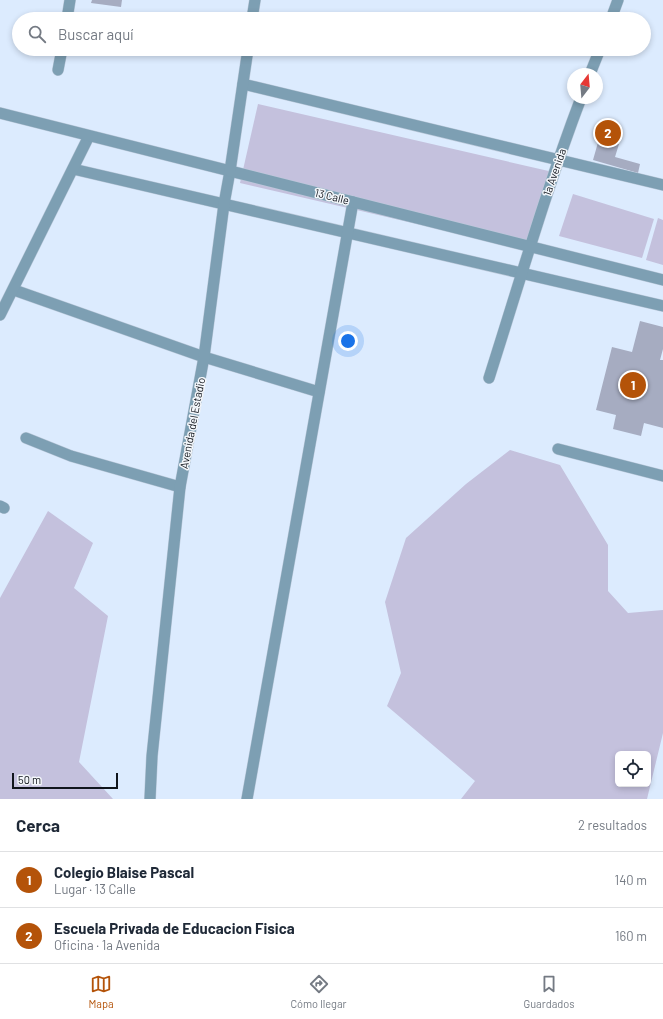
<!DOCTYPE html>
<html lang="es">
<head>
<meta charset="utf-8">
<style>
  body { margin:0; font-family:Barlow,sans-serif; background:#f6f6f7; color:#1f2937 }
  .controls { position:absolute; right:12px; bottom:12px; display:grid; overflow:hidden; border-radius:6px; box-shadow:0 2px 6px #0003 }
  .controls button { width:36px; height:36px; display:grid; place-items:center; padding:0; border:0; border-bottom:1px solid #e0e1e3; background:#fff; color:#1f2937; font:20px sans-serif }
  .compass { position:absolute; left:567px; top:68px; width:36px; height:36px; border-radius:50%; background:#fff; box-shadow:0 2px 6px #0003; rotate:16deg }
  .scale { position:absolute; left:12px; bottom:10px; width:106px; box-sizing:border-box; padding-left:4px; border:2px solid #10151c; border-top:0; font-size:11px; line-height:14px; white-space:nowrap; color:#10151c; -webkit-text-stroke:3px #f4f7fb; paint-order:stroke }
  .you { position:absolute; left:348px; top:341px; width:14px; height:14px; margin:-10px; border:3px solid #fff; border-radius:50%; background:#1a73e8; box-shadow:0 0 0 6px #1a73e833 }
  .badge { display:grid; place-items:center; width:26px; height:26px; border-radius:50%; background:#b45309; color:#fff; font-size:13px; font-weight:700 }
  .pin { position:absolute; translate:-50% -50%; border:2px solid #fff; box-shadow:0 1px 4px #0006 }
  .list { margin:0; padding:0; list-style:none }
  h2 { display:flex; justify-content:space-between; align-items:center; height:52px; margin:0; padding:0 16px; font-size:17px }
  h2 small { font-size:13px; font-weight:400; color:#747a83 }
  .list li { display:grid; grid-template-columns:26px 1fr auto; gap:12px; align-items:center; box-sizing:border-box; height:56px; padding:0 16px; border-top:1px solid #e0e1e3 }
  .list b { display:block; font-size:15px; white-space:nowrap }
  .list p { margin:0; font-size:13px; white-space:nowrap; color:#747a83 }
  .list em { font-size:13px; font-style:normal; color:#747a83 }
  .icon { flex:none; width:22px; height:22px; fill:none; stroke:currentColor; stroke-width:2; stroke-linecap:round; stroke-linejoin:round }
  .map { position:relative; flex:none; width:663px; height:799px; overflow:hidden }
  .search { position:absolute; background:#fff; box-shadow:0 2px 6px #0003; left:12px; right:12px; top:12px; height:44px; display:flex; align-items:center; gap:10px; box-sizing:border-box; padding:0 14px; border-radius:22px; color:#747a83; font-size:15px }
  .sheet { height:164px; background:#fff }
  nav { display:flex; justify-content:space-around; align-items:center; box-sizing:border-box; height:56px; border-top:1px solid #e0e1e3; background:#fff; font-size:11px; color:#747a83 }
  nav a { display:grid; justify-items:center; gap:2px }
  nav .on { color:#b45309 }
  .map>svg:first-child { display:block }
  .green { fill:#c4c1dd; fill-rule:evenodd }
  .building { fill:#a6acc1 }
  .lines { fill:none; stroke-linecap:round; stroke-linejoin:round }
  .minor-casing { stroke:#bbc9da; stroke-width:12 }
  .tertiary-casing { stroke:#bbc9da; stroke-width:12 }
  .minor { stroke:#7d9fb3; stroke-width:11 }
  .tertiary { stroke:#7d9fb3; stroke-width:11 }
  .labels { text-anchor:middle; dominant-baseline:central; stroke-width:3; stroke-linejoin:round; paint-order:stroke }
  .street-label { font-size:11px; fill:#10151c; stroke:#f4f7fb }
</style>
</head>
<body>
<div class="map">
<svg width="663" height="799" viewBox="0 0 663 799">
  <rect width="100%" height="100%" fill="#dcebfe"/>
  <g class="green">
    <polygon points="258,104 553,172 534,251 240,183"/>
    <polygon points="573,194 654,219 642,258 559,236"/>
    <polygon points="658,218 663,220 663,265 646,260"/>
    <path d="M510,450L560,465L608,545V591L628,613L663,610V733L647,799H461L475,781L387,706L401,673L385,602L406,538L466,484ZM618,754H648V784H618Z"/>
    <polygon points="48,511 93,543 74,588 108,616 79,762 113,799 0,799 0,598"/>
  </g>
  <g class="building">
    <polygon points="92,0 122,0 121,7 91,3"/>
    <polygon points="603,125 618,131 614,141 599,136"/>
    <polygon points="599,139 619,144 615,157 640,164 638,173 593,160"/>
    <polygon points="640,321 663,327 663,349 660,360 663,360 663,428 644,423 641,436 613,429 616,415 596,410 612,347 632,352"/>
  </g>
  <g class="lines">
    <defs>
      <g id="minor">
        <polyline points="67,19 70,0"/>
        <polyline points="611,19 618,0"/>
        <polyline points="58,70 62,49"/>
        <polyline points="590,74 600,49"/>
        <polyline points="243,84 663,185"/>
        <polyline points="73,169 663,306"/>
        <polyline points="14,290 204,357 319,392"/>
        <polyline points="0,315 89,136"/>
        <path d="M489,378C519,284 546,190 581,98"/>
        <polyline points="26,438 71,456 180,487"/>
        <polyline points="558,449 663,476"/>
        <polyline points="0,506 4,508"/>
        <polyline points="150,799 152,756 180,487 204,357 224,204 230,171"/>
        <polyline points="247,799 353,202"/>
      </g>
      <g id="tertiary">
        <polyline points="252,19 255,0"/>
        <polyline points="0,113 663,280"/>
        <polyline points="230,171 248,49"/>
      </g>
    </defs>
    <use href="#minor" class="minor-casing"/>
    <use href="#tertiary" class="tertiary-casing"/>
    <use href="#minor" class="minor"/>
    <use href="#tertiary" class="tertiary"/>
  </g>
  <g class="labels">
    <g class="street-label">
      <text transform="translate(554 172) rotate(-71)">1a Avenida</text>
      <text transform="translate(332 196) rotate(14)">13 Calle</text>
      <text transform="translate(192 423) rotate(-79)">Avenida del Estadio</text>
    </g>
  </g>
</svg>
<div class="controls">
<button><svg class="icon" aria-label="locate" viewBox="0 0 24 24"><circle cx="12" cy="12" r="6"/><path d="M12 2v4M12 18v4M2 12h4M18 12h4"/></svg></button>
</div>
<svg class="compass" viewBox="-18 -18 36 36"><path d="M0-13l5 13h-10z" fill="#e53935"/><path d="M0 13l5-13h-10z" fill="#747a83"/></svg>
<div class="scale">50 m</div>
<div class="you"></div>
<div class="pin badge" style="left:633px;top:385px">1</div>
<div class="pin badge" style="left:608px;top:133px">2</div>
<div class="search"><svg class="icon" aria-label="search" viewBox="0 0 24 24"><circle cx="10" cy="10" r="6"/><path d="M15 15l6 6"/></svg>Buscar aquí</div>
</div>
<section class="sheet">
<h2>Cerca<small>2 resultados</small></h2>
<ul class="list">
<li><span class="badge">1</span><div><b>Colegio Blaise Pascal</b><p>Lugar · 13 Calle</p></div><em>140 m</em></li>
<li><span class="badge">2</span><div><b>Escuela Privada de Educacion Fisica</b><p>Oficina · 1a Avenida</p></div><em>160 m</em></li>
</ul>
</section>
<nav>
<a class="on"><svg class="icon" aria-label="map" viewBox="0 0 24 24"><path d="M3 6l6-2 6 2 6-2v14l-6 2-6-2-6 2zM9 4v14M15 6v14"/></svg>Mapa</a>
<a><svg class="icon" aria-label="directions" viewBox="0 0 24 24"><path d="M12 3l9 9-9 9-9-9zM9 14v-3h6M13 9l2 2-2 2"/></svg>Cómo llegar</a>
<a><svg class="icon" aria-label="saved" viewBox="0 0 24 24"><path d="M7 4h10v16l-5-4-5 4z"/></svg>Guardados</a>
</nav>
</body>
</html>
